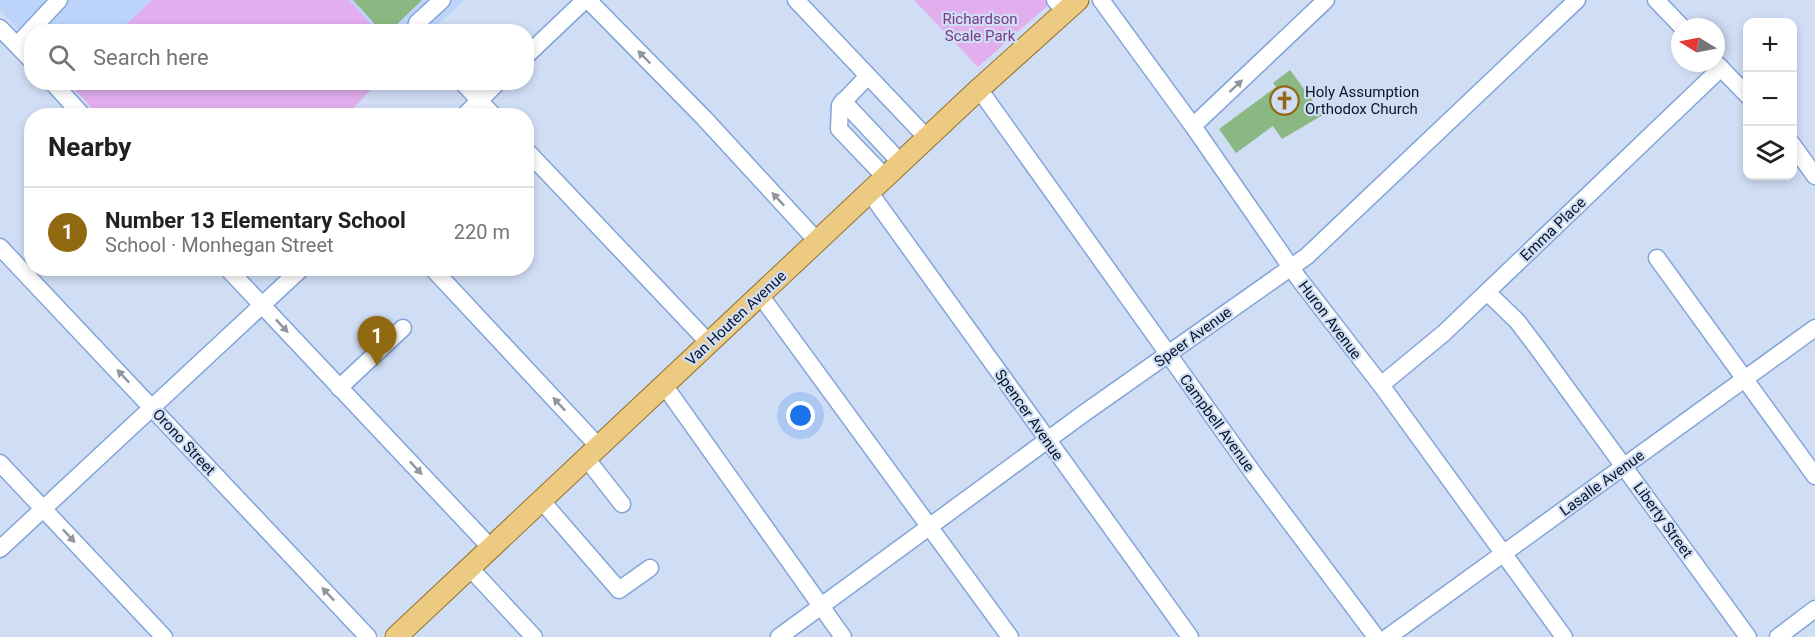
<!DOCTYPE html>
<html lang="en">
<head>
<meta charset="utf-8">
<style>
  body { margin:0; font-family:Roboto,sans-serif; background:#f6f6f6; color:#202124 }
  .controls { position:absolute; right:18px; top:18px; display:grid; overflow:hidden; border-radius:12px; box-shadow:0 3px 9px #0003 }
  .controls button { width:54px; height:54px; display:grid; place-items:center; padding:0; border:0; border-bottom:2px solid #e0e0e0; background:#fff; color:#202124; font:30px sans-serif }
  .compass { position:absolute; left:1671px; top:18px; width:54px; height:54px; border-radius:50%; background:#fff; box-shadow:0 3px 9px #0003; rotate:280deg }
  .you { position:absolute; left:801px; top:416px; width:21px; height:21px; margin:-15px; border:4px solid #fff; border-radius:50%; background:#1a73e8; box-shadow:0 0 0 9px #1a73e833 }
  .badge { display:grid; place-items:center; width:39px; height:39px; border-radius:50%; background:#916911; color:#fff; font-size:20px; font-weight:700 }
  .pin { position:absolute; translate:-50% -50px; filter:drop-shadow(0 2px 3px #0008) }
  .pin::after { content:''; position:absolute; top:32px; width:21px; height:18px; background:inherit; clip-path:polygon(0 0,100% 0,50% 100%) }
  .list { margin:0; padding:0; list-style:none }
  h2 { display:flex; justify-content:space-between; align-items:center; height:78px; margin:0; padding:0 24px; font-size:26px }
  h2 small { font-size:20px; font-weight:400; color:#757577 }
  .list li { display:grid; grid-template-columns:39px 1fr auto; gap:18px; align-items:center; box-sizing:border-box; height:90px; padding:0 24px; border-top:2px solid #e0e0e0 }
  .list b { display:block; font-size:22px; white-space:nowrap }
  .list p { margin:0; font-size:20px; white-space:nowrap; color:#757577 }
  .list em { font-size:20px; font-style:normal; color:#757577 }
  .icon { flex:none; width:33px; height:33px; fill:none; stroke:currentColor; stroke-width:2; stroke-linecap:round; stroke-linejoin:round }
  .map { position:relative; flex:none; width:1815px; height:637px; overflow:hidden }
  .search { position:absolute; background:#fff; box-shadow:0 3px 9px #0003; left:24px; top:24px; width:510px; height:66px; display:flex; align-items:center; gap:15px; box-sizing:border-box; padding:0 21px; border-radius:24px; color:#757577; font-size:22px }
  .panel { position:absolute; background:#fff; box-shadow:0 3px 9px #0003; left:24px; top:108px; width:510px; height:168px; border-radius:24px }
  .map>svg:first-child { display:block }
  .built { fill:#bdd4fa }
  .green { fill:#e2aeed }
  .building { fill:#8bb783 }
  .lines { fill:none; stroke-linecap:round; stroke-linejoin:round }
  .minor-casing { stroke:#83a4d9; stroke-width:19 }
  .major-casing { stroke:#94732c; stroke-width:23 }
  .minor { stroke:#fff; stroke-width:16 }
  .major { stroke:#ecca82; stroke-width:21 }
  .oneway { fill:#90959e }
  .labels { text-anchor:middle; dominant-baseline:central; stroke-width:4.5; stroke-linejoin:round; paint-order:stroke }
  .park-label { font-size:15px; fill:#783986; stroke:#d0def5 }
  .poi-label { font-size:15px; fill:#081427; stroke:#d0def5; text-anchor:start }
  .street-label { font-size:15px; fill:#081427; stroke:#d0def5 }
</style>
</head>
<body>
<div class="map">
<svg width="1815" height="637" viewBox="0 0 1815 637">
  <rect width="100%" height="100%" fill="#d0def5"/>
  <g class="built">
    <polygon points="0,0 152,0 119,31 32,32 31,44 0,10"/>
    <polygon points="349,0 464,0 430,32 377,31"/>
  </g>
  <g class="green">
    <polygon points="152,0 349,0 377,31 119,31"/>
    <polygon points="914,0 1054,0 978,67"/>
    <polygon points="68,83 377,83 346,116 99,115"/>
  </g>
  <g class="building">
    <polygon points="353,0 422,0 389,32 382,32"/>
    <polygon points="1290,70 1323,115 1282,139 1273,126 1236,153 1219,129 1276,87 1273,83"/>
  </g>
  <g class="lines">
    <defs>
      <g id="minor">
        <polyline points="588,0 704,118 818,242"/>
        <polyline points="796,0 927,138"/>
        <polyline points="1055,0 1065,11"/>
        <polyline points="1101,0 1193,126 1299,279 1381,385 1564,637"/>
        <polyline points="1656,0 1682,27"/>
        <polyline points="0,28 32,61"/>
        <polyline points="415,32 417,23 442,0"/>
        <polyline points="17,45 59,0"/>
        <polyline points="526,56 585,0"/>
        <polyline points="1716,63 1748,96"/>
        <polyline points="868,76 840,105 839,129 886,178"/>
        <polyline points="52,82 83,116"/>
        <polyline points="462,82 494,116"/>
        <polyline points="979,89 1256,477 1376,637"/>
        <polyline points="843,101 901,163"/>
        <polyline points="464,116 498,82"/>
        <polyline points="1193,126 1326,0"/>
        <polyline points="1792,144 1815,176"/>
        <polyline points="526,150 709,343"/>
        <polyline points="870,193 1190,637"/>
        <polyline points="0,247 368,637"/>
        <polyline points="1657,258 1815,476"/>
        <polyline points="227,268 491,548"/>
        <polyline points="432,268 599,447"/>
        <polyline points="1487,292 1517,321 1536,346 1748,637"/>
        <polyline points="760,295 1010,637"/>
        <polyline points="664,385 843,637"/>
        <polyline points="1381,385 1444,333 1721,68"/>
        <polyline points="339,388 403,328"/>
        <polyline points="586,458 622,504"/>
        <polyline points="0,463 164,637"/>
        <polyline points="541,500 619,590 650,568"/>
        <polyline points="0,549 302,268"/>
        <polyline points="470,568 534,637"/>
        <polyline points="779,637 1083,414 1307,256 1577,0"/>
        <polyline points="1388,637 1815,328"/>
        <polyline points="1778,637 1815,609"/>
      </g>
      <polyline id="major" points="396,637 979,89 1078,0"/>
    </defs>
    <use href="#minor" class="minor-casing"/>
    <use href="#major" class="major-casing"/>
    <use href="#minor" class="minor"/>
    <use href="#major" class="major"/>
  </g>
  <defs><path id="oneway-solid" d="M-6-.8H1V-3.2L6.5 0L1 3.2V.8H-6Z" transform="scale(1.5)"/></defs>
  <g class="oneway">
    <use href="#oneway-solid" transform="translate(644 57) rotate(-134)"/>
    <use href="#oneway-solid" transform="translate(1236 86) rotate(-43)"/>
    <use href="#oneway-solid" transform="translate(778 199) rotate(-133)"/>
    <use href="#oneway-solid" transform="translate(282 326) rotate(47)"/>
    <use href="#oneway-solid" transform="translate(123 376) rotate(-133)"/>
    <use href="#oneway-solid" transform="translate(559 404) rotate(-133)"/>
    <use href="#oneway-solid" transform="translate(416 468) rotate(47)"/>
    <use href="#oneway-solid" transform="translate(69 536) rotate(47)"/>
    <use href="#oneway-solid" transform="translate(328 594) rotate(-133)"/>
  </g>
  <defs>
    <symbol id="church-ring" viewBox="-11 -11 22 22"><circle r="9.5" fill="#d0def5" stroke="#916911" stroke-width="1.5"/><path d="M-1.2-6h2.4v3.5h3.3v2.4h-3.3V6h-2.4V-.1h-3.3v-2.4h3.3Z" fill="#916911"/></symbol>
  </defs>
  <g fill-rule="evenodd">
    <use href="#church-ring" x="1268" y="84" width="33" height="33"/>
  </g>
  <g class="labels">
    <g class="park-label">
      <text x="980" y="19">Richardson<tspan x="980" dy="17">Scale Park</tspan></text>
    </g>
    <g class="poi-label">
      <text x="1305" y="92">Holy Assumption<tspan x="1305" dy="17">Orthodox Church</tspan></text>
    </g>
    <g class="street-label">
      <text transform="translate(1553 229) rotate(-44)">Emma Place</text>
      <text transform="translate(736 318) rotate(-43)">Van Houten Avenue</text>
      <text transform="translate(1330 320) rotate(53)">Huron Avenue</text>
      <text transform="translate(1193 337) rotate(-36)">Speer Avenue</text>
      <text transform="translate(1029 415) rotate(55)">Spencer Avenue</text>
      <text transform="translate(1217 423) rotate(54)">Campbell Avenue</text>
      <text transform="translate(184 442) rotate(47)">Orono Street</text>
      <text transform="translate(1602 483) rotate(-36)">Lasalle Avenue</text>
      <text transform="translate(1663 520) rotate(54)">Liberty Street</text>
    </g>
  </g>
</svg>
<div class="controls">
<button>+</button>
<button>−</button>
<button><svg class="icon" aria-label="layers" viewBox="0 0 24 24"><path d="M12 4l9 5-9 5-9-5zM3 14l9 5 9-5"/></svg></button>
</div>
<svg class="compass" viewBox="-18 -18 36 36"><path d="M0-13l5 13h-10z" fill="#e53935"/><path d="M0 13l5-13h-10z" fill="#757577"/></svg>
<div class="you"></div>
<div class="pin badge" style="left:377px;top:366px">1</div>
<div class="search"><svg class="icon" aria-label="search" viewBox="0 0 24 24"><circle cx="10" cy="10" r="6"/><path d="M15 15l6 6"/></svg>Search here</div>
<section class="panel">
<h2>Nearby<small></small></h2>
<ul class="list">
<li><span class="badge">1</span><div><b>Number 13 Elementary School</b><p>School · Monhegan Street</p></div><em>220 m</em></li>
</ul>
</section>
</div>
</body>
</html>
